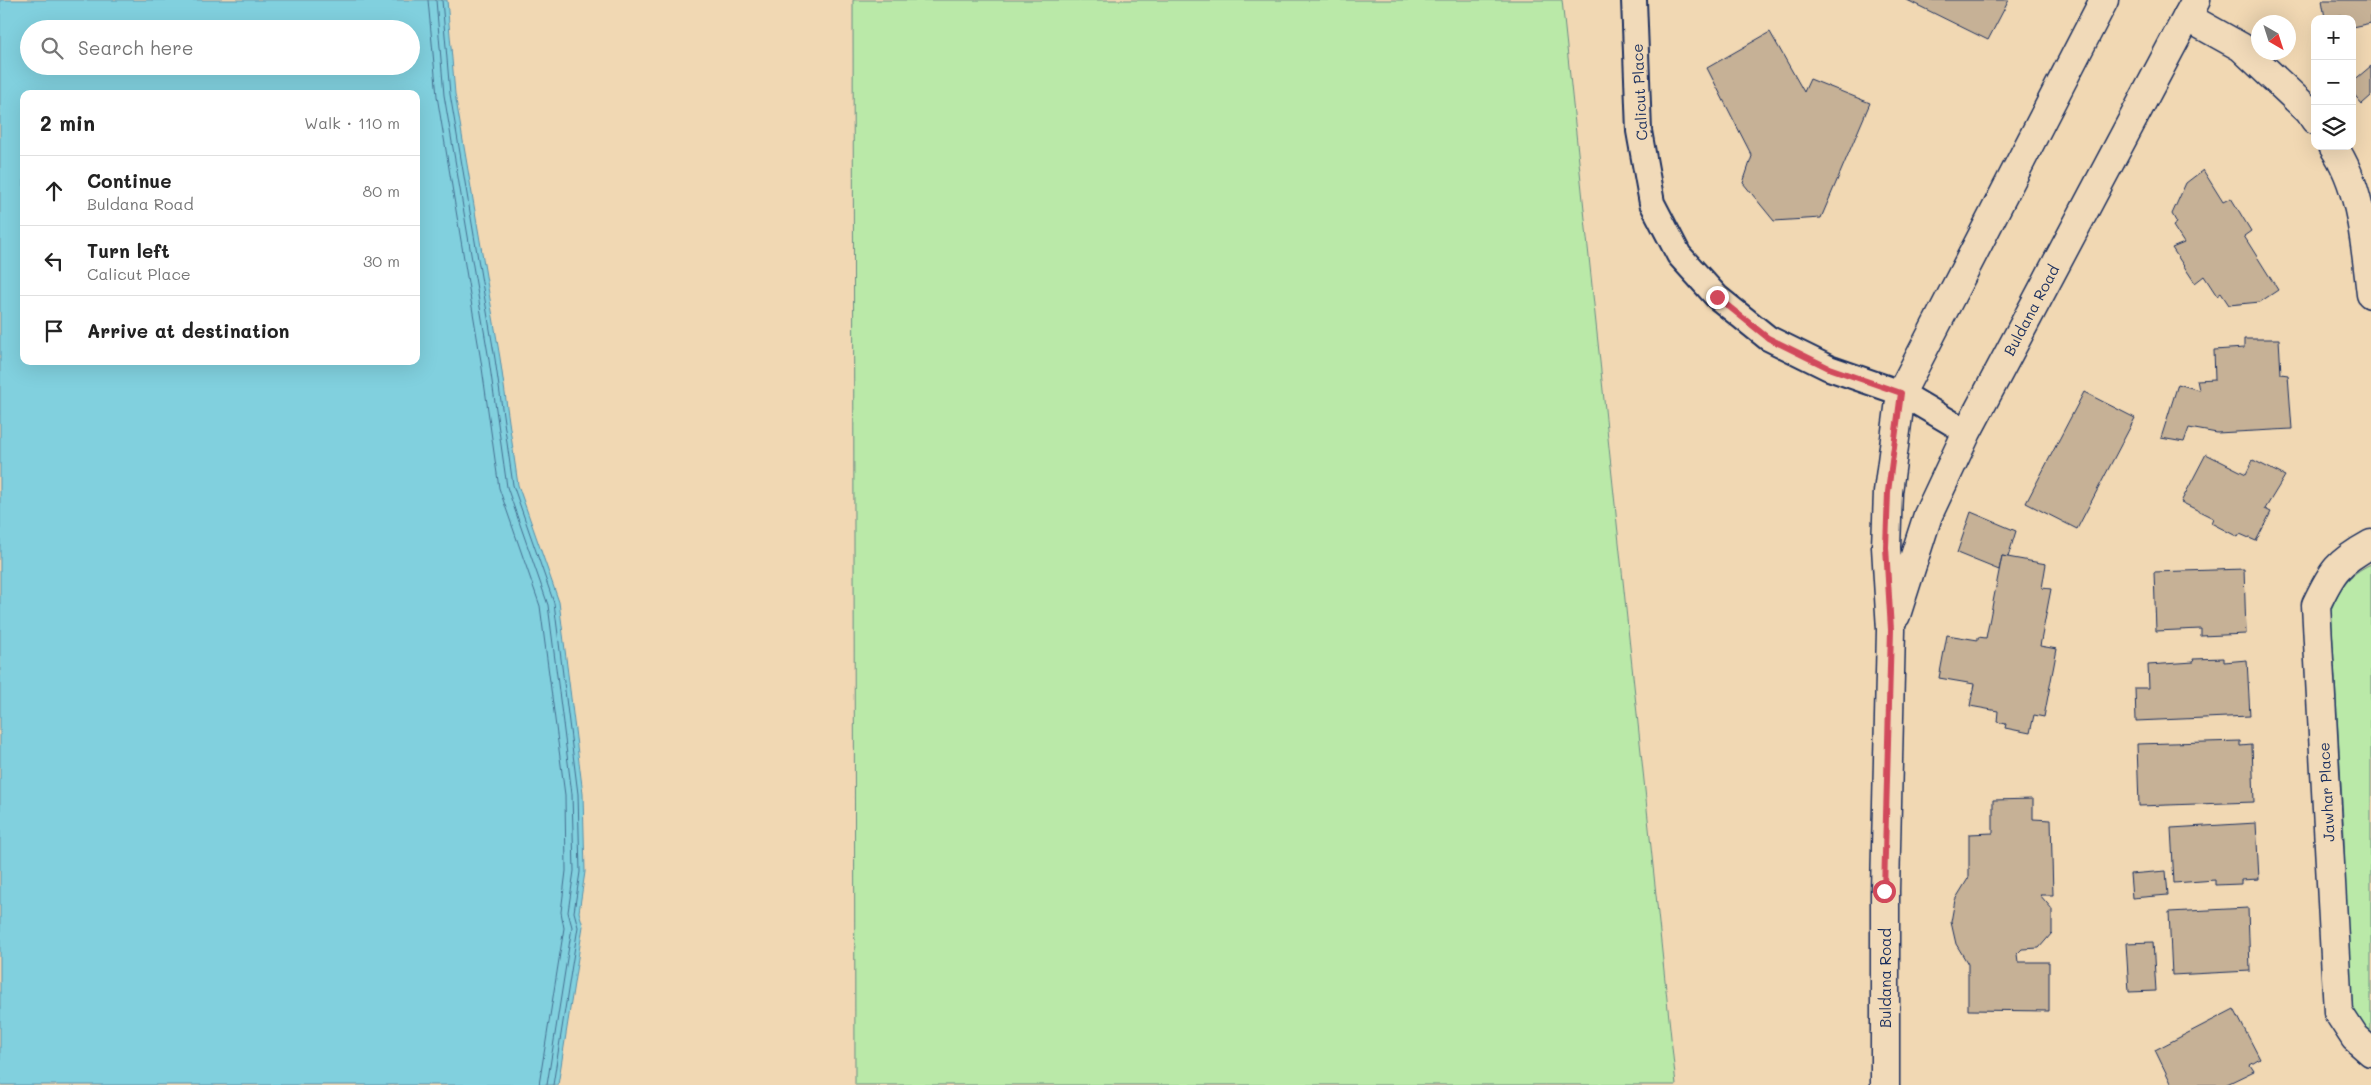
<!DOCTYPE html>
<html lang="en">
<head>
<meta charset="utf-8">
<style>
  body { margin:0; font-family:Mali,sans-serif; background:#f2f2f2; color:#222 }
  .controls { position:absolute; right:15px; top:15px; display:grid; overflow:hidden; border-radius:10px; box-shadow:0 5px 20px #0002 }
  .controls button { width:45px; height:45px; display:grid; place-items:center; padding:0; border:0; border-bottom:1px solid #e0e0e0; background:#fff; color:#222; font:25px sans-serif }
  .compass { position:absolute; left:2251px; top:15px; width:45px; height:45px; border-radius:50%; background:#fff; box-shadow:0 5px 20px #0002; rotate:141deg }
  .stop { position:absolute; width:15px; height:15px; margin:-11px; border:4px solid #d1495b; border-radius:50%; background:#fff }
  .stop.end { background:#d1495b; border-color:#fff; box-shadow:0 1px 5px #0008 }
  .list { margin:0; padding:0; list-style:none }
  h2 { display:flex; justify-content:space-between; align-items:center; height:65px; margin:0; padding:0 20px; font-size:21px }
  h2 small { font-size:16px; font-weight:400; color:#767676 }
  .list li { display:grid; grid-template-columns:32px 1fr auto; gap:15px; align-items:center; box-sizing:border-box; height:70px; padding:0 20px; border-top:1px solid #e0e0e0 }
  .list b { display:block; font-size:19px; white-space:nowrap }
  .list p { margin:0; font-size:16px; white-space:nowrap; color:#767676 }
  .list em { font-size:16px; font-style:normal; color:#767676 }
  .icon { flex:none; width:28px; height:28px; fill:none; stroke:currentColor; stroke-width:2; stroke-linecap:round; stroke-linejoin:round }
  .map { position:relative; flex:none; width:2371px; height:1085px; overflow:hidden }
  .search { position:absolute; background:#fff; box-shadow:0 5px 20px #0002; left:20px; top:20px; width:400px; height:55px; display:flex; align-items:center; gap:12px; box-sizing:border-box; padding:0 18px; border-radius:28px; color:#767676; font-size:19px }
  .panel { position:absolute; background:#fff; box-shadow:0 5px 20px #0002; left:20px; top:90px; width:400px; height:275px; border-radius:10px }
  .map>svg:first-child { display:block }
  .green { fill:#bae9a8; stroke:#6a8c83 }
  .water { fill:#81d0de; stroke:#5890ab; fill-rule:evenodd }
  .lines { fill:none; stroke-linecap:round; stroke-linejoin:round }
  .shore { stroke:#446f91; stroke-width:1 }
  .building { fill:#c6b196; stroke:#1b2f5e }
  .lane-casing { stroke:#1b2f5e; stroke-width:28 }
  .street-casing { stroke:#1b2f5e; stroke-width:31 }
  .lane { stroke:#f1dab9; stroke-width:24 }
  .street { stroke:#f1dab9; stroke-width:28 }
  .route { stroke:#d1495b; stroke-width:6 }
  .labels { text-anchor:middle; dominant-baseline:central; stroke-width:5; stroke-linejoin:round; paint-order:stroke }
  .street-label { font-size:15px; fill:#1b2f5e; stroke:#f1dab9 }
</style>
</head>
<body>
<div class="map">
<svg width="2371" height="1085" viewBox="0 0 2371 1085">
  <rect width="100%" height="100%" fill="#f1d8b3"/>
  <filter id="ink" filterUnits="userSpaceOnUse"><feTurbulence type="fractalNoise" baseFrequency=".02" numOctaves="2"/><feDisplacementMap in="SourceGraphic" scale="10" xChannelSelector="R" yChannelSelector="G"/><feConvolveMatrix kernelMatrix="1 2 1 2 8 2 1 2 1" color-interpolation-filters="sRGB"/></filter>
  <g filter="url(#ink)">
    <g class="green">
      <polygon points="853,0 1562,0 1676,1085 855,1085"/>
      <path d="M2371,564V1038L2348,1004L2344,835L2331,610C2340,587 2348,575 2371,564Z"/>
    </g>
    <path class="water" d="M0,0H447L455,94L500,358L518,485L559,602L583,794L585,872L579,912L583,926L558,1085H0ZM29,29H411V66H29ZM24,94H416V361H24Z"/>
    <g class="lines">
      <g class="shore">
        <polyline points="428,0 437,96 481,361 499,488 540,606 565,795 566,871 561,912 564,928 539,1085"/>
        <polyline points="436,0 444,95 489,360 507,487 548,605 572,794 574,871 568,912 572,927 547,1085"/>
        <polyline points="442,0 450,94 495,359 513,485 554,603 578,794 580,872 574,912 578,927 553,1085"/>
      </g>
    </g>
    <g class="building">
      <polygon points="1907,0 2009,0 1988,40"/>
      <polygon points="2322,0 2371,0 2371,23 2352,27 2352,19 2342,19 2341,15 2325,18"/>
      <polygon points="1770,32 1804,92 1810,79 1870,103 1821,218 1774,221 1743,183 1752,156 1707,68"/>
      <polygon points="2371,66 2371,96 2362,104 2352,92 2352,82"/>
      <polygon points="2203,170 2223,202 2231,198 2251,231 2244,236 2278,290 2260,302 2229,305 2221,293 2217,296 2204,276 2195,283 2172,248 2184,243 2173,226 2177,223 2172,214 2186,183"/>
      <polygon points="2244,339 2279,339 2281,374 2288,375 2292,429 2217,433 2189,428 2184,442 2161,438 2178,384 2199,390 2197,380 2215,379 2214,350 2244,348"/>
      <polygon points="2084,392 2135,418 2077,529 2026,503"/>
      <polygon points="2206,454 2246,474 2253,460 2285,476 2265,509 2271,512 2256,541 2240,534 2238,537 2211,523 2213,518 2181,502"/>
      <polygon points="1971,512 2016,531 2008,557 2002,556 1999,570 1957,553"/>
      <polygon points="2002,556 2046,564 2042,588 2051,589 2040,646 2057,649 2044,717 2034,715 2030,733 2005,728 2006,724 1997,722 1998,711 1970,706 1974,684 1939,678 1947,635 1978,640 1978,637 1986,638"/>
      <polygon points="2244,569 2246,634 2201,636 2201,629 2156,631 2154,572"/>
      <polygon points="2224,658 2224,662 2247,660 2250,716 2136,721 2135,688 2149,688 2148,665 2194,662 2193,659"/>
      <polygon points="2240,741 2240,746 2252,745 2254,802 2139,806 2137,744"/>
      <polygon points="2033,799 2033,819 2051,820 2053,895 2040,895 2052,909 2052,933 2039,948 2022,949 2017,954 2018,962 2049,962 2049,1011 1968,1010 1968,964 1956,944 1951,922 1955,900 1969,877 1969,834 1993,833 1993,800"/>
      <polygon points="2256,823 2259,879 2241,880 2241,884 2215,885 2215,880 2174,883 2171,828"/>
      <polygon points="2166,871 2168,895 2132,898 2130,874"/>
      <polygon points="2248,908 2250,971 2172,975 2169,912"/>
      <polygon points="2153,942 2156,991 2129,992 2126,943"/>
      <polygon points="2234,1009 2260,1059 2250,1065 2254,1071 2225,1085 2172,1085 2155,1050"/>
    </g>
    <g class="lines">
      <defs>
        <polyline id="lane" points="1634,0 1639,131 1652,203 1679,255 1717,297 1768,338 1829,368 1901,393 1967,432"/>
        <g id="street">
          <polyline points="2187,17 2241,47 2309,111 2315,120"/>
          <path d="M2333,146C2362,188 2365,245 2371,294"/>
          <path d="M2371,544C2338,562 2332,571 2316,605L2338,1012L2355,1038L2371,1052"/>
          <polyline points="1896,615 1928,515 1967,432 2196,0"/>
          <polyline points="1885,1085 1885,891 1891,630 1886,547 1888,492 1901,393 2104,0"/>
        </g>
      </defs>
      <use href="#lane" class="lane-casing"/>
      <use href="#street" class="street-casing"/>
      <use href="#lane" class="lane"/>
      <use href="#street" class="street"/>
    </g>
  </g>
  <g class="lines" filter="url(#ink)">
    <polyline class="route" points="1717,297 1768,338 1829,368 1901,393 1888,492 1886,547 1891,630 1884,891"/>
  </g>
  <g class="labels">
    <g class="street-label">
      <text transform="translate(1639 92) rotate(-93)">Calicut Place</text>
      <text transform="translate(2031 310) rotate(-62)">Buldana Road</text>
      <text transform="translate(2326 792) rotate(-93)">Jawhar Place</text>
      <text transform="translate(1885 978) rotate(-90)">Buldana Road</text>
    </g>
  </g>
</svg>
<div class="controls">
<button>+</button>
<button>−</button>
<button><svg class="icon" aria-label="layers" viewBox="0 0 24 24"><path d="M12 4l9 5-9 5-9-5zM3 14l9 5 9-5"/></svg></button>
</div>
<svg class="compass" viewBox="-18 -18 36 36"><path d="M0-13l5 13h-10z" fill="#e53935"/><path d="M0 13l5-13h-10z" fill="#767676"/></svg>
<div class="stop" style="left:1884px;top:891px"></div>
<div class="stop end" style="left:1717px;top:297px"></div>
<div class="search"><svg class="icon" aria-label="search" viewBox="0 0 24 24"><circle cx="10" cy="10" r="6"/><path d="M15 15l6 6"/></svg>Search here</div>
<section class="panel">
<h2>2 min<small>Walk · 110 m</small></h2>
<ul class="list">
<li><svg class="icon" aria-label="ahead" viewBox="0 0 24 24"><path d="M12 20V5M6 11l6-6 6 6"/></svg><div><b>Continue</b><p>Buldana Road</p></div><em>80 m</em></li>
<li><svg class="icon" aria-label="left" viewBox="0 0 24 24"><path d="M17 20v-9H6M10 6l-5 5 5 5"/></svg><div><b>Turn left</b><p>Calicut Place</p></div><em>30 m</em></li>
<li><svg class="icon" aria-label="arrive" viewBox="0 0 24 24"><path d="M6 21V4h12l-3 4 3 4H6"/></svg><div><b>Arrive at destination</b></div></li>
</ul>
</section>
</div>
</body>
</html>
